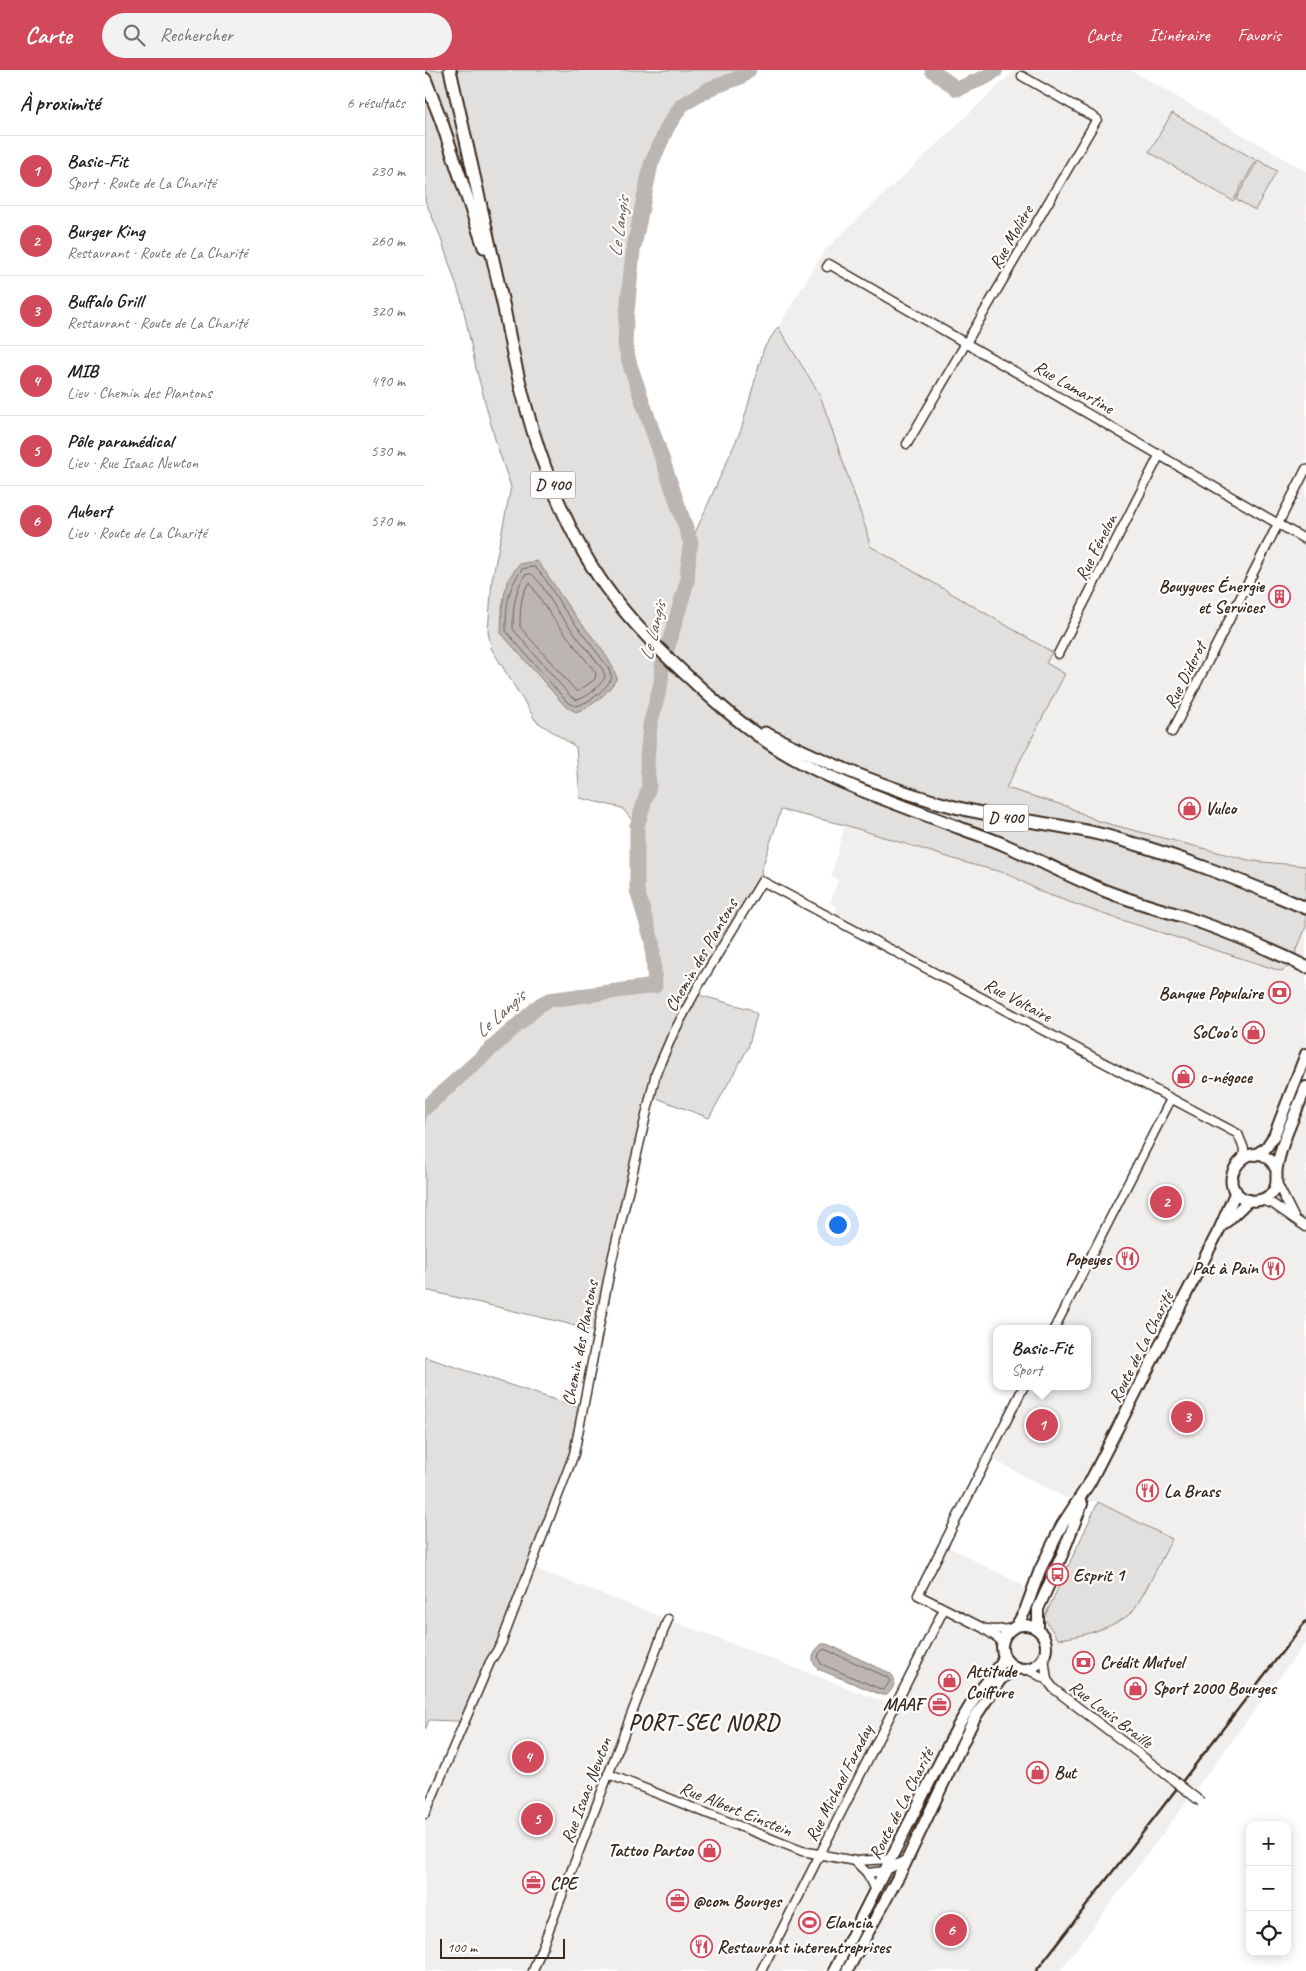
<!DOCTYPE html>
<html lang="fr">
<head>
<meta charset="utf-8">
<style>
  body { margin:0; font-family:Caveat,sans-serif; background:#f2f2f2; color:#202124 }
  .controls { position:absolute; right:15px; bottom:15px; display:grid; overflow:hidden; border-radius:10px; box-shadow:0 2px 12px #0003 }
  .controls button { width:45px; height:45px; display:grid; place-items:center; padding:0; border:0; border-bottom:1px solid #e0e0e0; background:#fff; color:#202124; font:25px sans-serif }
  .scale { position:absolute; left:15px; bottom:12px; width:125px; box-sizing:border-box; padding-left:5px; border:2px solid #3b2a1e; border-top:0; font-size:14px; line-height:18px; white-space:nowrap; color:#3b2a1e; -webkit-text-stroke:4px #fff; paint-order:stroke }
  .you { position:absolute; left:412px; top:1154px; width:18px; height:18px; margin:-12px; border:4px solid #fff; border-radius:50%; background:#1a73e8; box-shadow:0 0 0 8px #1a73e833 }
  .badge { display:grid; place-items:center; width:32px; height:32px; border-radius:50%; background:#d1495b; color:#fff; font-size:16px; font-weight:700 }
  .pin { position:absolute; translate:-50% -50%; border:2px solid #fff; box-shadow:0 1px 5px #0006 }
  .popup { position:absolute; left:568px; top:1255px; width:98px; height:65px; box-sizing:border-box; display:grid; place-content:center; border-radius:10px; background:#fff; filter:drop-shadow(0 1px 4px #0005); font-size:16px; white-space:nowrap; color:#757577 }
  .popup b { font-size:19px; color:#202124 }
  .popup::after { content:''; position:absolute; left:50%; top:100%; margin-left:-10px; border:10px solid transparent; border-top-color:#fff }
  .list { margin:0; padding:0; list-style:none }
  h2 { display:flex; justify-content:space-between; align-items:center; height:65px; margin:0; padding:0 20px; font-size:21px }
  h2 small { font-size:16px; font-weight:400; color:#757577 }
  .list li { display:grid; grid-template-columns:32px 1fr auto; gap:15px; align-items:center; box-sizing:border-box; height:70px; padding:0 20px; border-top:1px solid #e0e0e0 }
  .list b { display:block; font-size:19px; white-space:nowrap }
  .list p { margin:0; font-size:16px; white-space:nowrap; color:#757577 }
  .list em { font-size:16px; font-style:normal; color:#757577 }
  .icon { flex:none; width:28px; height:28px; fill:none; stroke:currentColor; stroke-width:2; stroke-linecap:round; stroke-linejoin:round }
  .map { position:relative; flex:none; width:881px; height:1901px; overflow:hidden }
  header { display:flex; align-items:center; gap:30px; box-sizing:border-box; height:70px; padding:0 25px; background:#d1495b; color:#fff }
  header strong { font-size:24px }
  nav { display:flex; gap:28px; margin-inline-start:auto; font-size:18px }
  .search { width:350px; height:45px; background:#f2f2f2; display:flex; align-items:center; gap:12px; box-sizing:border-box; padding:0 18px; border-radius:28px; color:#757577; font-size:19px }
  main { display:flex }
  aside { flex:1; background:#fff }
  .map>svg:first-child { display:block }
  .built { fill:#f1efee }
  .green { fill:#e2e0de; stroke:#8e857e }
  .water { fill:#bcb6b3; stroke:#887e77 }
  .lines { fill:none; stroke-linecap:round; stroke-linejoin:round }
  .shore { stroke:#6f625a; stroke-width:1 }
  .river { stroke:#bcb6b3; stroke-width:15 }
  .minor-casing { stroke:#3b2a1e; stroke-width:11 }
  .major-casing { stroke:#3b2a1e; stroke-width:14 }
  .highway-casing { stroke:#3b2a1e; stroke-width:15 }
  .minor { stroke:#fff; stroke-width:8 }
  .major { stroke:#fff; stroke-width:10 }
  .highway { stroke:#fff; stroke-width:11 }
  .rail { stroke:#3b2a1e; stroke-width:2.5 }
  .minor-bridge-casing { stroke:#3b2a1e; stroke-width:11; stroke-linecap:butt }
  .minor-bridge { stroke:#fff; stroke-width:8 }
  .labels { text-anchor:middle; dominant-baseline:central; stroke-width:4.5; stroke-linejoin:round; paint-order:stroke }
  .shield { fill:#fff; stroke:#766a62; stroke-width:1 }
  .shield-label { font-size:16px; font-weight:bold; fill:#3b2a1e }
  .street-label { font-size:18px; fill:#3b2a1e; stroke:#fff }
  .poi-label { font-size:18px; font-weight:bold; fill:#3b2a1e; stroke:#fff; text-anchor:start }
  .water-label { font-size:19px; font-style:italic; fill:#685b52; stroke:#fff }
  .district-label { font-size:22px; font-weight:bold; letter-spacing:1px; fill:#3b2a1e; stroke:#fff }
</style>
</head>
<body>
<header>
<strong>Carte</strong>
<div class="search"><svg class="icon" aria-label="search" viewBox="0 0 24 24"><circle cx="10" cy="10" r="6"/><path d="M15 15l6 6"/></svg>Rechercher</div>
<nav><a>Carte</a><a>Itinéraire</a><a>Favoris</a></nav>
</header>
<main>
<aside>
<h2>À proximité<small>6 résultats</small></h2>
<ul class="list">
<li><span class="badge">1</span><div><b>Basic-Fit</b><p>Sport · Route de La Charité</p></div><em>230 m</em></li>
<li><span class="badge">2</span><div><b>Burger King</b><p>Restaurant · Route de La Charité</p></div><em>260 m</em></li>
<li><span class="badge">3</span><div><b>Buffalo Grill</b><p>Restaurant · Route de La Charité</p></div><em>320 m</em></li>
<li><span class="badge">4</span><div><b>MIB</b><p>Lieu · Chemin des Plantons</p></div><em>490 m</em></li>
<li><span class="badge">5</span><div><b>Pôle paramédical</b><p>Lieu · Rue Isaac Newton</p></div><em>530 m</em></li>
<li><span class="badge">6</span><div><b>Aubert</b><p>Lieu · Route de La Charité</p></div><em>570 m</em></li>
</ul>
</aside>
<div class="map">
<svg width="881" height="1901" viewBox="0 0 881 1901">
  <rect width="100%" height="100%" fill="#fff"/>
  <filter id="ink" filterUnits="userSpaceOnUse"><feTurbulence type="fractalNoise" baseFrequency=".02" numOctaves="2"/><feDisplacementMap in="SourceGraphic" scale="10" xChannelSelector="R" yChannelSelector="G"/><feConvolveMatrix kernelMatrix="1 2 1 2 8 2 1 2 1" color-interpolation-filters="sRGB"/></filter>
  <g filter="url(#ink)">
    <g class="built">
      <polygon points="590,0 705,0 881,101 881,796 827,791 673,751 581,718 621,593 627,582 445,476 441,459 395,325 353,257 399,181"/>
      <polygon points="420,755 545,794 584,804 616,822 681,845 856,901 867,890 881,857 881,1572 635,1901 429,1901 528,1713 549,1634 539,1629 399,1901 0,1901 0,1744 106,1497 470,1636 519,1539 493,1525 518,1474 597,1515 633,1569 673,1432 641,1428 563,1387 599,1316 662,1316 662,1259 629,1259 646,1224 663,1181 742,1026 408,849 412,837 405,833 413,810 406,806"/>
    </g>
    <g class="green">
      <polygon points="0,0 324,0 316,7 286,18 257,35 243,56 226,94 208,181 201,252 200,275 205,295 266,472 316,360 339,278 353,257 395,325 441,459 445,476 627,582 621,593 640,604 581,718 641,736 673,751 827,791 881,796 881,857 865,896 856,901 681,845 616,822 584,804 545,794 420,755 356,740 336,801 337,811 238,985 173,1263 140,1253 0,1220 0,1038 116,934 124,930 230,916 227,871 212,820 212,756 197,738 155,728 151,677 111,651 66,578 63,561 67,510 86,417 71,373 51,298 37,232 14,163 0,130"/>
      <polygon points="747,43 831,90 808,131 724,82"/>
      <polygon points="833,90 852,101 830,140 811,129"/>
      <polygon points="274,925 325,939 332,944 323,978 284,1048 229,1027 242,986"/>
      <polygon points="0,1287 158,1339 149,1384 103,1503 39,1653 31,1651 4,1650 0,1660"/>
      <path d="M673,1432L747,1469C740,1482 713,1538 705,1544C687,1558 656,1567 633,1569L619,1548Z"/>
    </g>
    <g class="water">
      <path d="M112,491C124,505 132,521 143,536C159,559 183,581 192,608C182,624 169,636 151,642L140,636L76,563L77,538L82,511L94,494Z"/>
      <path d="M397,1574H402L465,1603C473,1610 469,1618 462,1625H457L393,1599C384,1590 388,1581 397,1574Z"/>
    </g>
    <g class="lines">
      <g class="shore">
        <path d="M110,497L121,510L138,538L183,597L187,608C179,621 166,632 151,636L142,632L81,561C81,537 82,519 97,499Z"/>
        <path d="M107,504L116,514L133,542L178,600L180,607C174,617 163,627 152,630L146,627L88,559C88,540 89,521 100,505Z"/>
        <path d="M105,513L127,547L171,603L170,609L154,621H151L95,557C95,544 95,521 105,513Z"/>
        <polygon points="399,1579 462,1607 465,1611 459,1620 453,1618 396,1594 393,1588 394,1584"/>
      </g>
      <g class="river">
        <polyline points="507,0 532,19 561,7 571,0"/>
        <polyline points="0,1038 116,934 124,930 230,916 227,871 212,820 212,756 224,717 222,690 225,655 236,613 237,596 262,512 264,482 266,473 205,295 200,275 201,252 208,181 226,94 243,56 257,35 286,18 316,7 324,0"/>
      </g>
      <defs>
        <g id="minor">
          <polyline points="402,197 404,194 881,470"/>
          <polyline points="482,374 672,49 597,6"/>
          <polyline points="633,584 735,384"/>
          <polyline points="747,662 881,399"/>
          <polyline points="852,1113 870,1149"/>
          <polyline points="835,1130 848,1134 881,1157"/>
          <polyline points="629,1259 746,1029"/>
          <polyline points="563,1559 568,1560 585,1559"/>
          <polyline points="577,1571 558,1558 493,1525 599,1316"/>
          <polyline points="619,1587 622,1610 629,1619 734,1699"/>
          <polyline points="602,1599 622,1610"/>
          <polyline points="183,1704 377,1781 430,1791 466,1789"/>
          <polyline points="0,1744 65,1592 76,1574 149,1384 187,1190 231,1003 247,966 274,915 337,811 813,1064 819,1079 818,1088"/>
          <polyline points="430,1791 442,1803 450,1821"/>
          <polyline points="442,1803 460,1801 482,1789"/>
          <polyline points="108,1901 243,1549"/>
          <polyline points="336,1901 519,1539"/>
        </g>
        <g id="major">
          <polyline points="830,1085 841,1078 849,1066 881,984"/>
          <path d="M851,1099C830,1056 781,1117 823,1130C830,1132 839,1130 845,1125C855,1116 850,1107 852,1097C857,1069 871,1043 881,1017"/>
          <polyline points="798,1155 824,1130"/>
          <circle cx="599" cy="1577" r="22"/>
          <polyline points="592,1555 600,1541 615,1500 637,1455 665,1412 795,1158 811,1121"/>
          <polyline points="613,1558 613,1539 637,1485 657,1434"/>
          <polyline points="409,1901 533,1656 552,1624 576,1594 579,1586"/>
          <polyline points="422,1901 479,1796 550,1647 575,1610 590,1597"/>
        </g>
        <g id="highway">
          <path d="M25,0L79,238C96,334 128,449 188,527C212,558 240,586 269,612C301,642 337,672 376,692C426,719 482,737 535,758C551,764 567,769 582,776C614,790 645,807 678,820C706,831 735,839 763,848C803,862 843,878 881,897"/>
          <polyline points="0,9 16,50 59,177"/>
          <path d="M340,663C402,693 464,720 530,737C584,751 640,753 693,769C758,787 819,812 881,838"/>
        </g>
      </defs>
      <use href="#minor" class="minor-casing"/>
      <use href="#major" class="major-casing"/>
      <use href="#highway" class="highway-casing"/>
      <use href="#minor" class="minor"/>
      <use href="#major" class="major"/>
      <use href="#highway" class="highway"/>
      <polyline class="rail" points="611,1901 881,1551"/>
      <defs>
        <polyline id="minor-bridge" points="734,1699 776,1732"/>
      </defs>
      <use href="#minor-bridge" class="minor-bridge-casing"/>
      <use href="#minor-bridge" class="minor-bridge"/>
    </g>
  </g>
  <defs>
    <symbol id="building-ring" viewBox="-11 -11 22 22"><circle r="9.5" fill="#fff" stroke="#d1495b" stroke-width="1.5"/><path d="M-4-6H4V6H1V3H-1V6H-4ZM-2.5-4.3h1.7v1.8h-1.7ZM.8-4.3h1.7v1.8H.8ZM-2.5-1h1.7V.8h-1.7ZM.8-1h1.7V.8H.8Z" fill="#d1495b"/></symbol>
    <symbol id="shop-ring" viewBox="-11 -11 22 22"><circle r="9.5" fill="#fff" stroke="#d1495b" stroke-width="1.5"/><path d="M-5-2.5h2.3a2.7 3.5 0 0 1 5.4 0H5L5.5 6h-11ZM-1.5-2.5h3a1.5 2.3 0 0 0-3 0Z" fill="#d1495b"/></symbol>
    <symbol id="bank-ring" viewBox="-11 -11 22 22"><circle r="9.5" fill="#fff" stroke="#d1495b" stroke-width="1.5"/><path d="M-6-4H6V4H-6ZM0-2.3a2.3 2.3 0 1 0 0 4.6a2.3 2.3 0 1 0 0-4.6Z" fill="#d1495b"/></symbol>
    <symbol id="restaurant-ring" viewBox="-11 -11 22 22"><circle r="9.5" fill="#fff" stroke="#d1495b" stroke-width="1.5"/><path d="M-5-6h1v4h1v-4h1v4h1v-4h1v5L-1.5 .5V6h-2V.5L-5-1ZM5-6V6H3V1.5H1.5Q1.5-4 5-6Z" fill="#d1495b"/></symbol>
    <symbol id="bus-ring" viewBox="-11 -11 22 22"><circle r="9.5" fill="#fff" stroke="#d1495b" stroke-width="1.5"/><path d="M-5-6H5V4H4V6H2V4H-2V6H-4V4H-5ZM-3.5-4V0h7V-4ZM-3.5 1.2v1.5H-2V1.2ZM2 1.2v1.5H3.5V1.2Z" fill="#d1495b"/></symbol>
    <symbol id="office-ring" viewBox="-11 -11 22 22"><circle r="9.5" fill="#fff" stroke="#d1495b" stroke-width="1.5"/><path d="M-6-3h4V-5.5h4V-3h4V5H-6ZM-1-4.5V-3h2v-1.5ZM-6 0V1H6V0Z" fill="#d1495b"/></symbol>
    <symbol id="stadium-ring" viewBox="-11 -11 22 22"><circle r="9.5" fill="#fff" stroke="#d1495b" stroke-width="1.5"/><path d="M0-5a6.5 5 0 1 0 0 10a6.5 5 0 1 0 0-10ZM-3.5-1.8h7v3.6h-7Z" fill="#d1495b"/></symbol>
  </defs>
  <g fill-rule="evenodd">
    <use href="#building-ring" x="842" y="514" width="25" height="25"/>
    <use href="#shop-ring" x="752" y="726" width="25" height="25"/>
    <use href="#bank-ring" x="842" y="910" width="25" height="25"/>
    <use href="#shop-ring" x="816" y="950" width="25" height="25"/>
    <use href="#shop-ring" x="746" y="994" width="25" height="25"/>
    <use href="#restaurant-ring" x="690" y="1176" width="25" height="25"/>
    <use href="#restaurant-ring" x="836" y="1186" width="25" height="25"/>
    <use href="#restaurant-ring" x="710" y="1408" width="25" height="25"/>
    <use href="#bus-ring" x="620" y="1492" width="25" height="25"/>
    <use href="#bank-ring" x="646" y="1580" width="25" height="25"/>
    <use href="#shop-ring" x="512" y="1598" width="25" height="25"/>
    <use href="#shop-ring" x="698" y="1606" width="25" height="25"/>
    <use href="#office-ring" x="502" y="1622" width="25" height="25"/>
    <use href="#shop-ring" x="600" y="1690" width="25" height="25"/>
    <use href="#shop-ring" x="272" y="1768" width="25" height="25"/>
    <use href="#office-ring" x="96" y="1800" width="25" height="25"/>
    <use href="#office-ring" x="240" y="1818" width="25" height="25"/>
    <use href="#stadium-ring" x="372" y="1840" width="25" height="25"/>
    <use href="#restaurant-ring" x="264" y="1864" width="25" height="25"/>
  </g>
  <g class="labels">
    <g class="shield">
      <rect x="105.5" y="401.5" width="45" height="27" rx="4"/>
      <rect x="558.5" y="734.5" width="45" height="27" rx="4"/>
    </g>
    <g class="shield-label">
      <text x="128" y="415">D 400</text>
      <text x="581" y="748">D 400</text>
    </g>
    <g class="street-label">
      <text transform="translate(586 167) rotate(-60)">Rue Molière</text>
      <text transform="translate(649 317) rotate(30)">Rue Lamartine</text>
      <text transform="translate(671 477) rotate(-63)">Rue Fénelon</text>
      <text transform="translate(760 605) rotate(-63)">Rue Diderot</text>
      <text transform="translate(276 885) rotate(-60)">Chemin des Plantons</text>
      <text transform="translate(593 930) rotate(28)">Rue Voltaire</text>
      <text transform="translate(155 1273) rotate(-79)">Chemin des Plantons</text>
      <text transform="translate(716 1277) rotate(-63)">Route de La Charité</text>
      <text transform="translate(686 1644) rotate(37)">Rue Louis Braille</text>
      <text transform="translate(414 1713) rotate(-63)">Rue Michael Faraday</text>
      <text transform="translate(161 1720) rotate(-69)">Rue Isaac Newton</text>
      <text transform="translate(476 1734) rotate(-63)">Route de La Charité</text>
      <text transform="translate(311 1739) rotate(22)">Rue Albert Einstein</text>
    </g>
    <g class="poi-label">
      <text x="839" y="516" text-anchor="end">Bouygues Énergie<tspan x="839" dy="21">et Services</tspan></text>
      <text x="780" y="738">Vulco</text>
      <text x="838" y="923" text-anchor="end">Banque Populaire</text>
      <text x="812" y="962" text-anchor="end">SoCoo'c</text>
      <text x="775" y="1007">c-négoce</text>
      <text x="686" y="1189" text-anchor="end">Popeyes</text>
      <text x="833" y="1198" text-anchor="end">Pat à Pain</text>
      <text x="739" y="1421">La Brass</text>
      <text x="648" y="1505">Esprit 1</text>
      <text x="675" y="1592">Crédit Mutuel</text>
      <text x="541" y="1601">Attitude<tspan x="541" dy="21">Coiffure</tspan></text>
      <text x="727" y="1618">Sport 2000 Bourges</text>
      <text x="498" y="1634" text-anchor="end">MAAF</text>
      <text x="629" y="1702">But</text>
      <text x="268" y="1780" text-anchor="end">Tattoo Partoo</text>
      <text x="125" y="1813">CPE</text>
      <text x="268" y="1831">@com Bourges</text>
      <text x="400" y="1852">Elancia</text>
      <text x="292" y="1877">Restaurant interentreprises</text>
    </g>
    <g class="water-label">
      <text transform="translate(194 157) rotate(-82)">Le Langis</text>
      <text transform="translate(228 561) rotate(-76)">Le Langis</text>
      <text transform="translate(75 944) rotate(-42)">Le Langis</text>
    </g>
    <g class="district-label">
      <text x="279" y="1653">PORT-SEC NORD</text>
    </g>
  </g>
</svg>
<div class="controls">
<button>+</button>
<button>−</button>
<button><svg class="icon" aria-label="locate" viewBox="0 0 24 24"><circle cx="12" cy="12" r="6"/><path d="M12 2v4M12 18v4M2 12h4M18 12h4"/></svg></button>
</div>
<div class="scale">100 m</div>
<div class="you"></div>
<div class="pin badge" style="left:617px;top:1355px">1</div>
<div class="popup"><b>Basic-Fit</b>Sport</div>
<div class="pin badge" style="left:741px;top:1132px">2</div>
<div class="pin badge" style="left:762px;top:1347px">3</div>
<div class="pin badge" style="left:103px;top:1687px">4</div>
<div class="pin badge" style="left:112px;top:1749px">5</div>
<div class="pin badge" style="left:526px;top:1860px">6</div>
</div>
</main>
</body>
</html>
